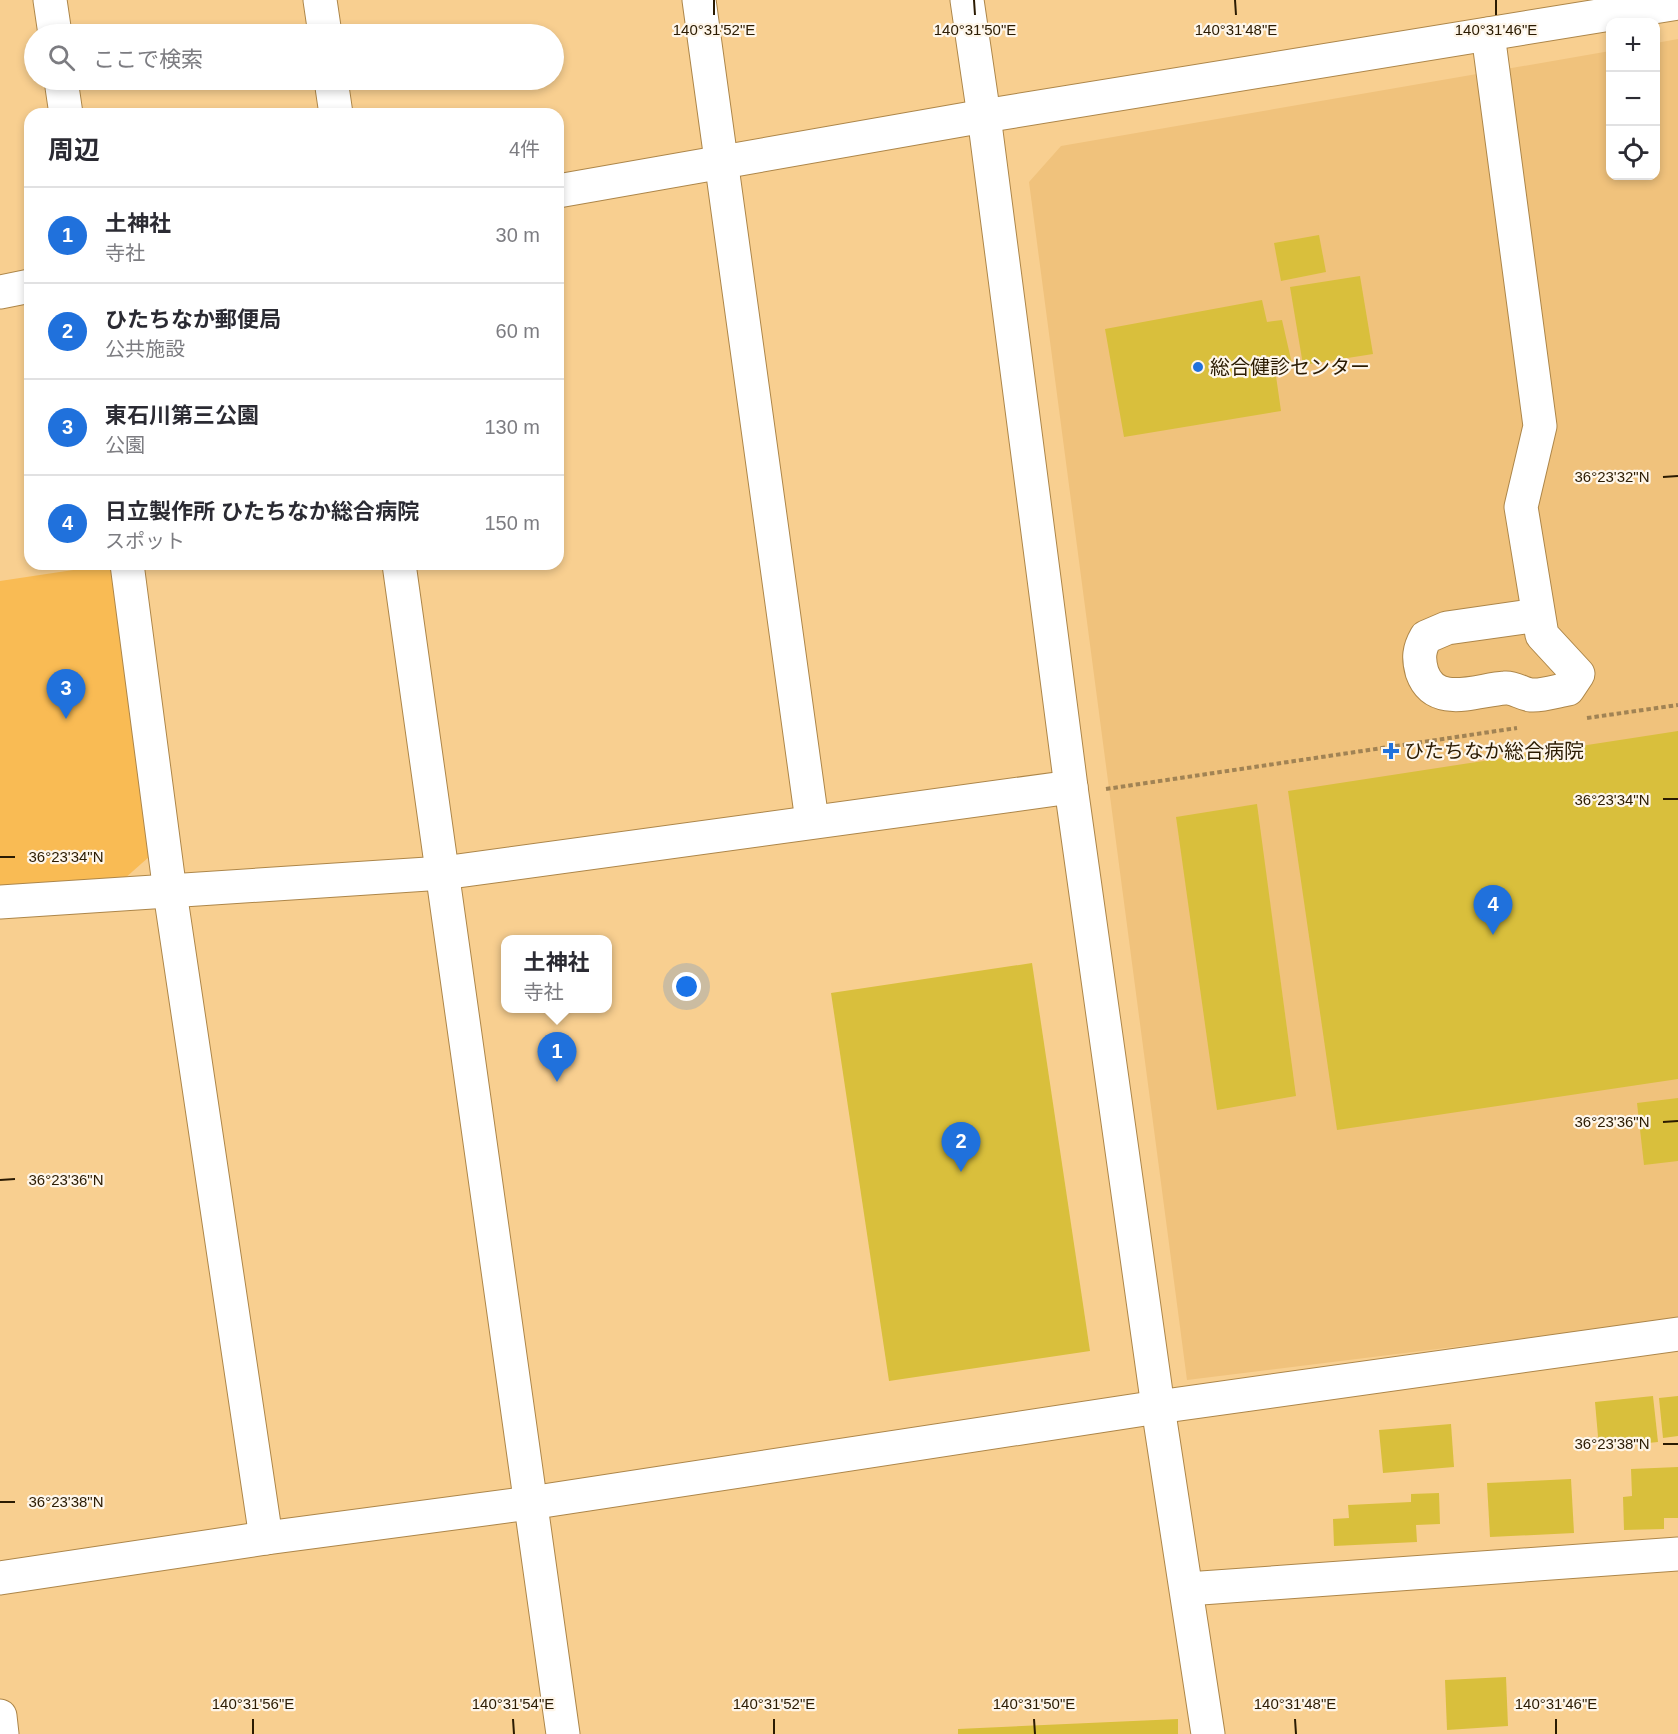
<!DOCTYPE html>
<html lang="ja">
<head>
<meta charset="utf-8">
<style>
  body { margin:0; font-family:Helvetica,"Noto Sans JP",sans-serif; background:#f2f2f3; color:#2b2b33 }
  .controls { position:absolute; right:18px; top:18px; display:grid; overflow:hidden; border-radius:12px; box-shadow:0 3px 9px #0003 }
  .controls button { width:54px; height:54px; display:grid; place-items:center; padding:0; border:0; border-bottom:2px solid #e1e1e2; background:#fff; color:#2b2b33; font:30px sans-serif }
  .you { position:absolute; left:687px; top:987px; width:21px; height:21px; margin:-15px; border:4px solid #fff; border-radius:50%; background:#1a73e8; box-shadow:0 0 0 9px #1a73e833 }
  .badge { display:grid; place-items:center; width:39px; height:39px; border-radius:50%; background:#2071dc; color:#fff; font-size:20px; font-weight:700 }
  .pin { position:absolute; translate:-50% -50px; filter:drop-shadow(0 2px 3px #0008) }
  .pin::after { content:''; position:absolute; top:32px; width:21px; height:18px; background:inherit; clip-path:polygon(0 0,100% 0,50% 100%) }
  .popup { position:absolute; left:501px; top:935px; width:111px; height:78px; box-sizing:border-box; display:grid; place-content:center; border-radius:12px; background:#fff; filter:drop-shadow(0 2px 4px #0005); font-size:20px; white-space:nowrap; color:#7c7c81 }
  .popup b { font-size:22px; color:#2b2b33 }
  .popup::after { content:''; position:absolute; left:50%; top:100%; margin-left:-12px; border:12px solid transparent; border-top-color:#fff }
  .list { margin:0; padding:0; list-style:none }
  h2 { display:flex; justify-content:space-between; align-items:center; height:78px; margin:0; padding:0 24px; font-size:26px }
  h2 small { font-size:20px; font-weight:400; color:#7c7c81 }
  .list li { display:grid; grid-template-columns:39px 1fr auto; gap:18px; align-items:center; box-sizing:border-box; height:96px; padding:0 24px; border-top:2px solid #e1e1e2 }
  .list b { display:block; font-size:22px; white-space:nowrap }
  .list p { margin:0; font-size:20px; white-space:nowrap; color:#7c7c81 }
  .list em { font-size:20px; font-style:normal; color:#7c7c81 }
  .icon { flex:none; width:33px; height:33px; fill:none; stroke:currentColor; stroke-width:2; stroke-linecap:round; stroke-linejoin:round }
  .map { position:relative; flex:none; width:1678px; height:1734px; overflow:hidden }
  .search { position:absolute; background:#fff; box-shadow:0 3px 9px #0003; left:24px; top:24px; width:540px; height:66px; display:flex; align-items:center; gap:15px; box-sizing:border-box; padding:0 21px; border-radius:33px; color:#7c7c81; font-size:22px }
  .panel { position:absolute; background:#fff; box-shadow:0 3px 9px #0003; left:24px; top:108px; width:540px; height:462px; border-radius:18px }
  .map>svg:first-child { display:block }
  .built { fill:#f0c27c }
  .green { fill:#f9bb54 }
  .building { fill:#d9bf3c }
  .lines { fill:none; stroke-linecap:round; stroke-linejoin:round }
  .minor-casing { stroke:#ad8649; stroke-width:35 }
  .path { stroke:#a18354; stroke-width:4; stroke-dasharray:4.5 3; stroke-linecap:butt }
  .minor { stroke:#fff; stroke-width:33 }
  .ticks { fill:none; stroke:#2b1b02; stroke-width:2 }
  .poi-dot { fill:#2071dc; stroke:#fef6ea; stroke-width:2 }
  .labels { text-anchor:middle; dominant-baseline:central; stroke-width:4.5; stroke-linejoin:round; paint-order:stroke }
  .poi-label { font-size:20px; fill:#2b1b02; stroke:#fef6ea; text-anchor:start }
  .ticks-label { font-size:15px; text-anchor:middle; fill:#2b1b02; stroke:#fef6ea; stroke-width:4.5; stroke-linejoin:round; paint-order:stroke }
</style>
</head>
<body>
<div class="map">
<svg width="1678" height="1734" viewBox="0 0 1678 1734">
  <rect width="100%" height="100%" fill="#f8cf90"/>
  <polygon class="built" points="1678,39 1678,1319 1187,1380 1029,182 1061,146 1610,51 1610,176 1656,176 1656,43"/>
  <polygon class="green" points="113,564 150,856 124,879 0,886 0,581"/>
  <g class="building">
    <polygon points="1319,235 1326,272 1281,281 1274,243"/>
    <polygon points="1360,276 1373,354 1303,365 1290,287"/>
    <polygon points="1262,300 1267,322 1282,320 1292,364 1275,369 1281,411 1124,437 1105,329"/>
    <polygon points="1678,731 1678,1079 1337,1130 1288,791"/>
    <polygon points="1257,804 1296,1096 1217,1110 1176,817"/>
    <polygon points="1032,963 1090,1351 889,1381 831,993"/>
    <polygon points="1678,1098 1678,1161 1644,1165 1637,1103"/>
    <polygon points="1653,1396 1658,1442 1599,1448 1595,1402"/>
    <polygon points="1678,1396 1678,1436 1663,1438 1659,1398"/>
    <polygon points="1451,1424 1454,1467 1383,1473 1379,1430"/>
    <polygon points="1678,1467 1678,1518 1664,1518 1664,1529 1624,1530 1623,1497 1632,1496 1631,1469"/>
    <polygon points="1571,1479 1574,1533 1490,1537 1487,1483"/>
    <polygon points="1439,1493 1440,1524 1416,1525 1417,1542 1334,1546 1333,1519 1349,1518 1348,1505 1411,1502 1411,1494"/>
    <polygon points="1506,1677 1508,1726 1447,1730 1445,1680"/>
    <polygon points="1178,1719 1178,1734 958,1734 958,1729"/>
  </g>
  <g class="lines">
    <defs>
      <g id="minor">
        <polyline points="50,0 55,34"/>
        <polyline points="320,0 325,34"/>
        <polyline points="699,0 812,821"/>
        <polyline points="967,0 984,116 1071,787 1158,1407 1208,1734"/>
        <path d="M1488,34L1540,426L1521,507L1542,635L1578,674L1568,689C1557,691 1542,696 1531,695C1522,694 1514,687 1505,688C1476,690 1435,709 1422,672C1418,658 1419,649 1426,637L1447,628L1538,615"/>
        <polyline points="61,80 66,114"/>
        <polyline points="331,80 336,114"/>
        <polyline points="558,191 984,116 1678,3"/>
        <polyline points="0,292 30,286"/>
        <polyline points="127,564 170,892 266,1538"/>
        <polyline points="399,564 563,1734"/>
        <polyline points="0,902 443,873 1071,787"/>
        <polyline points="0,1578 266,1538 530,1503 1158,1407 1678,1334"/>
        <polyline points="1187,1589 1678,1554"/>
        <polyline points="0,1716 2,1734"/>
      </g>
    </defs>
    <use href="#minor" class="minor-casing"/>
    <g class="path">
      <polyline points="1587,718 1678,705"/>
      <polyline points="1106,789 1517,728"/>
    </g>
    <use href="#minor" class="minor"/>
  </g>
  <path class="ticks" d="M714,0V15M974,0L975,15M1235,0L1236,15M1496,0V15M1663,477L1678,476M1663,799H1678M0,857H15M1663,1122L1678,1121M0,1180L15,1179M1663,1444H1678M0,1502H15M253,1719V1734M513,1719L514,1734M774,1719V1734M1034,1719L1035,1734M1295,1719L1296,1734M1556,1719V1734"/>
  <g class="poi-dot">
    <circle cx="1198" cy="367" r="6"/>
    <path d="M1388 742h6v6h6v6h-6v6h-6v-6h-6v-6h6z"/>
  </g>
  <g class="labels">
    <g class="poi-label">
      <text x="1210" y="367">総合健診センター</text>
      <text x="1404" y="751">ひたちなか総合病院</text>
    </g>
  </g>
  <g class="ticks-label">
    <text x="714" y="35">140°31'52"E</text>
    <text x="975" y="35">140°31'50"E</text>
    <text x="1236" y="35">140°31'48"E</text>
    <text x="1496" y="35">140°31'46"E</text>
    <text x="1612" y="482">36°23'32"N</text>
    <text x="1612" y="805">36°23'34"N</text>
    <text x="66" y="862">36°23'34"N</text>
    <text x="1612" y="1127">36°23'36"N</text>
    <text x="66" y="1185">36°23'36"N</text>
    <text x="1612" y="1449">36°23'38"N</text>
    <text x="66" y="1507">36°23'38"N</text>
    <text x="253" y="1709">140°31'56"E</text>
    <text x="513" y="1709">140°31'54"E</text>
    <text x="774" y="1709">140°31'52"E</text>
    <text x="1034" y="1709">140°31'50"E</text>
    <text x="1295" y="1709">140°31'48"E</text>
    <text x="1556" y="1709">140°31'46"E</text>
  </g>
</svg>
<div class="controls">
<button>+</button>
<button>−</button>
<button><svg class="icon" aria-label="locate" viewBox="0 0 24 24"><circle cx="12" cy="12" r="6"/><path d="M12 2v4M12 18v4M2 12h4M18 12h4"/></svg></button>
</div>
<div class="you"></div>
<div class="pin badge" style="left:557px;top:1082px">1</div>
<div class="popup"><b>土神社</b>寺社</div>
<div class="pin badge" style="left:961px;top:1172px">2</div>
<div class="pin badge" style="left:66px;top:719px">3</div>
<div class="pin badge" style="left:1493px;top:935px">4</div>
<div class="search"><svg class="icon" aria-label="search" viewBox="0 0 24 24"><circle cx="10" cy="10" r="6"/><path d="M15 15l6 6"/></svg>ここで検索</div>
<section class="panel">
<h2>周辺<small>4件</small></h2>
<ul class="list">
<li><span class="badge">1</span><div><b>土神社</b><p>寺社</p></div><em>30 m</em></li>
<li><span class="badge">2</span><div><b>ひたちなか郵便局</b><p>公共施設</p></div><em>60 m</em></li>
<li><span class="badge">3</span><div><b>東石川第三公園</b><p>公園</p></div><em>130 m</em></li>
<li><span class="badge">4</span><div><b>日立製作所 ひたちなか総合病院</b><p>スポット</p></div><em>150 m</em></li>
</ul>
</section>
</div>
</body>
</html>
